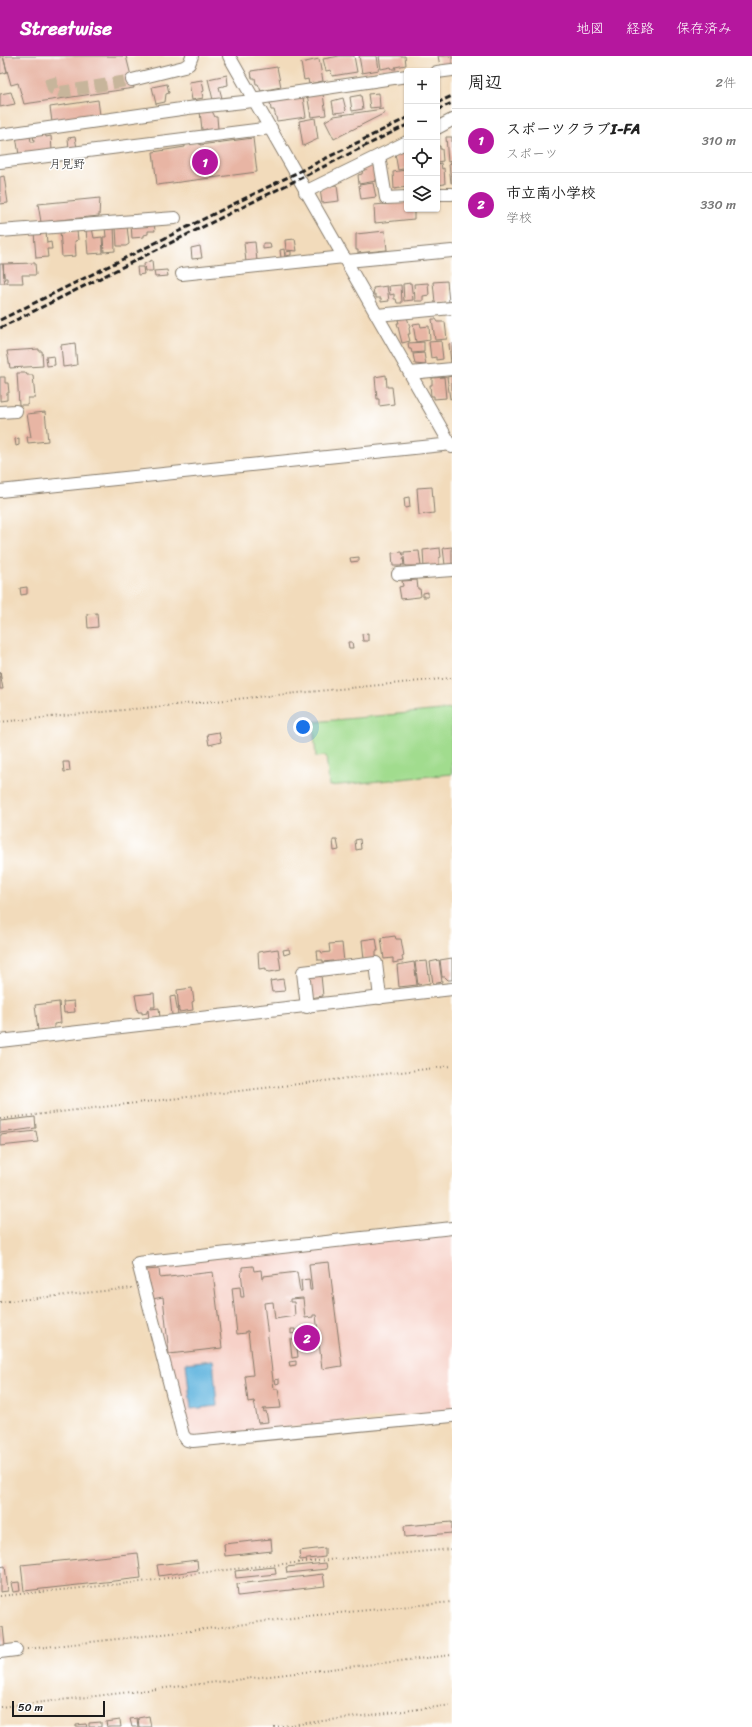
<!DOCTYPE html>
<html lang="ja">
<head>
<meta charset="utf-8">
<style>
  body { margin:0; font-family:Sriracha,"Klee One",sans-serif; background:#f2f2f2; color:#222 }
  .controls { position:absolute; right:12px; top:12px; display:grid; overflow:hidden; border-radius:4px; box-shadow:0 1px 3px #0004 }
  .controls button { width:36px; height:36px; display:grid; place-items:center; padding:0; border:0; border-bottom:1px solid #e0e0e0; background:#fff; color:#222; font:20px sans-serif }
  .scale { position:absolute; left:12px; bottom:10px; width:93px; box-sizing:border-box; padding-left:4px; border:2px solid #1c1c1c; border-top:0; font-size:11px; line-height:14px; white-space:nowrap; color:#1c1c1c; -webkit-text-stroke:3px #fff; paint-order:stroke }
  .you { position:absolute; left:303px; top:671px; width:14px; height:14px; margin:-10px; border:3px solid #fff; border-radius:50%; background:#1a73e8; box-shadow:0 0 0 6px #1a73e833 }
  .badge { display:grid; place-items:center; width:26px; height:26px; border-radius:50%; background:#b5179e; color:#fff; font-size:13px; font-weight:700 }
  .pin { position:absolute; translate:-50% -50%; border:2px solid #fff; box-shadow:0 1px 4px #0006 }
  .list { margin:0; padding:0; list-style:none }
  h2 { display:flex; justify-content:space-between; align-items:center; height:52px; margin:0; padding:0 16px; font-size:17px }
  h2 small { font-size:13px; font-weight:400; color:#767676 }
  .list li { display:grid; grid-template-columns:26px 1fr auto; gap:12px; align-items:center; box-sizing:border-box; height:64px; padding:0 16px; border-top:1px solid #e0e0e0 }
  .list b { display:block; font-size:15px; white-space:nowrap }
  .list p { margin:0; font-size:13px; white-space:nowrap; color:#767676 }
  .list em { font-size:13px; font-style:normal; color:#767676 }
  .icon { flex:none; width:22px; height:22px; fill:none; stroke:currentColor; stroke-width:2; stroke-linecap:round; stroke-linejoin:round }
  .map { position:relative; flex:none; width:452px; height:1671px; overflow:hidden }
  header { display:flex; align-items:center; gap:24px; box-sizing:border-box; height:56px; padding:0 20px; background:#b5179e; color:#fff }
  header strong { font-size:19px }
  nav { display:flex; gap:22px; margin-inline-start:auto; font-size:14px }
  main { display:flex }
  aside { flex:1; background:#fff }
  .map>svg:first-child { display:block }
  .built { fill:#f7d1c8 }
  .green { fill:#a1dc8e; stroke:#5e7c55 }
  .water { fill:#63b6df; stroke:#40697e }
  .building { fill:#e8b5a4 }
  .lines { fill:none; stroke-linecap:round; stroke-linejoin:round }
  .minor-tunnel { stroke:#c7b59b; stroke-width:12; stroke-dasharray:12 6; stroke-linecap:butt }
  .minor-casing { stroke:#877c6c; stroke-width:14 }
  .path { stroke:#877c6c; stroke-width:2; stroke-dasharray:1 3; stroke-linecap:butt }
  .minor { stroke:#fff; stroke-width:12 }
  .rail { stroke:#1c1c1c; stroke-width:3; stroke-dasharray:6 3; stroke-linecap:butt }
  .labels { text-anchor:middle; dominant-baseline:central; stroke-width:3; stroke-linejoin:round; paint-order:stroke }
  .neighbourhood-label { font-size:12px; fill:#1c1c1c; stroke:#fff }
</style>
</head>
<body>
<header>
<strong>Streetwise</strong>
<nav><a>地図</a><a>経路</a><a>保存済み</a></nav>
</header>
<main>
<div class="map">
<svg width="452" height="1671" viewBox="0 0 452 1671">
  <rect width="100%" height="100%" fill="#fff"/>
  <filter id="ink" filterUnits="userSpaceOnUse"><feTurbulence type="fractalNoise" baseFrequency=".025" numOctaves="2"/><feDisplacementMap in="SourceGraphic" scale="8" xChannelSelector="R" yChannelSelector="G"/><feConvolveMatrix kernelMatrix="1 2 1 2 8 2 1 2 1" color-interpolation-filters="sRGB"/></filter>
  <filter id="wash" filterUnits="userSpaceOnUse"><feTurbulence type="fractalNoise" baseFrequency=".012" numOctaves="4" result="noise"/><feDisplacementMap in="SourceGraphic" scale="16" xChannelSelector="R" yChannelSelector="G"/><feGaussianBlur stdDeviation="0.9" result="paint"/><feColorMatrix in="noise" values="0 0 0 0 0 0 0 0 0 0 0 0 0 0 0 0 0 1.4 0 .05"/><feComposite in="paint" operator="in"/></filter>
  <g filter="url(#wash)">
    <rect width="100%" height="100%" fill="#f2dbbb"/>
    <polygon class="built" points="452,1176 452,1354 191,1382 186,1378 144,1210"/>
    <polygon class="green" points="452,653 452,718 329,730 326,700 316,701 313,666"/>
    <polygon class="water" points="213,1304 217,1350 191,1353 186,1307"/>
    <g id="blocks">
      <g class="building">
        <polygon points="0,0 3,0 7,16 0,18"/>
        <polygon points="3,0 126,0 134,32 24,48 18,27 11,29"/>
        <polygon points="339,0 354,0 357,16 332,20 331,14 326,15 323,3"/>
        <polygon points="359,0 377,0 379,14 362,17"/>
        <polygon points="379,0 405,0 406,9 395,11 396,13 392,13 391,11 381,13"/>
        <polygon points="438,0 452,0 452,8 440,10"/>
        <polygon points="319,3 323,25 309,28 308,23 304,24 301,7"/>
        <polygon points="277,11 281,31 261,35 258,28 256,28 255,22 252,22 251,15"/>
        <polygon points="227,19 228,29 219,31 222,42 213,44 208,23"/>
        <polygon points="202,24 204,35 202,36 203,42 192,44 189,26"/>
        <polygon points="167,28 169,37 166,38 165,46 156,48 152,31"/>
        <polygon points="11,36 15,48 0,51 0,38"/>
        <polygon points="379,37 380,51 370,52 368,38"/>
        <polygon points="307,38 323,38 326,59 311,61"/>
        <polygon points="361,39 363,53 352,55 350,41"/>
        <polygon points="303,41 306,61 277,65 274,54 271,54 270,46"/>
        <polygon points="343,42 346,54 344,56 334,57 332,45"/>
        <polygon points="98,44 100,59 52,66 50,51"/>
        <polygon points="383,53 385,57 334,83 325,65 334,60"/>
        <polygon points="209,54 209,56 212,55 215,61 217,61 218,73 207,75 207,73 202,74 200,55"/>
        <polygon points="315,62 318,83 303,90 299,65"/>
        <polygon points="45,77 46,81 51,80 52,95 19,99 16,80 30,78 31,86 34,86 33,78"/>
        <polygon points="75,81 77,92 69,93 68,82"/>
        <polygon points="446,81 452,81 452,105 448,106"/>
        <polygon points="253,82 257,116 157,129 153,96 185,91 185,88 200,86 200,89"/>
        <polygon points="437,90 440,90 440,93 442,93 443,105 437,106"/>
        <polygon points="407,94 407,112 398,114 395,97"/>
        <polygon points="450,106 452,106 452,127 451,127 449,108 451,108"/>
        <polygon points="441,107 442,113 444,112 445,128 437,129 437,108"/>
        <polygon points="374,109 377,110 379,122 376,123 376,125 359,128 358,119 362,118 363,112"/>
        <polygon points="405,114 407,131 394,133 393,116"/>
        <polygon points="4,120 8,147 0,148 0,121"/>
        <polygon points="373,127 376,141 361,143 359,129"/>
        <polygon points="337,129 339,145 322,147 320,133 327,130"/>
        <polygon points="100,142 99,160 41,166 38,148"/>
        <polygon points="407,146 407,153 414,153 414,163 375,167 374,149"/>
        <polygon points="154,166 155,175 148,175 148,178 144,179 144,181 132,182 131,168"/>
        <polygon points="114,170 115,195 104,196 103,181 106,181 105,171"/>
        <polygon points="127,170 129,188 126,190 117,190 116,171"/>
        <polygon points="92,172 94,182 102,181 103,197 88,198 86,173"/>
        <polygon points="60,174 77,175 78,184 75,185 76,200 62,201"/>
        <polygon points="46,175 47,187 51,186 52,193 47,193 48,201 36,202 34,176"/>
        <polygon points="385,175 387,194 358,197 358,194 356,194 356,178"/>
        <polygon points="295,183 297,195 286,194 285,184"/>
        <polygon points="255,186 257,205 246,206 244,187"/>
        <polygon points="263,187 270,187 271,192 263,193"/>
        <polygon points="200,190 202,202 192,203 191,192"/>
        <polygon points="284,193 285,202 281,202 280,194"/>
        <polygon points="291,195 291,199 286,200 286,196"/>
        <polygon points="152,204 153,215 145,215 144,208"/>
        <polygon points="35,207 36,219 22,219 23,227 7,227 7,222 4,222 5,227 0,227 0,208 3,208 4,221 3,208"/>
        <polygon points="137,211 143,211 144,218 138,219"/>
        <polygon points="167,214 168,220 155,221 154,215"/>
        <polygon points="447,225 449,246 435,247 433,226"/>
        <polygon points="411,227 413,244 404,245 403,228"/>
        <polygon points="428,227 429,239 423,240 423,245 415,245 414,228"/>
        <polygon points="401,229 402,247 397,247 396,243 394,243 394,238 390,239 389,230"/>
        <polygon points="387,230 389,245 381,246 381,242 376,242 376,239 374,239 373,232"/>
        <polygon points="407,261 410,271 409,272 410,278 408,278 410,285 402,287 397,267 399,267 398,264"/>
        <polygon points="432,263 436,263 438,266 445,266 447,283 435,284"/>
        <polygon points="420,267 421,271 429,270 430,284 416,286 413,268"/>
        <polygon points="441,285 443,303 436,304 436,301 431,302 429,286"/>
        <polygon points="424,286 424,296 412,297 411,293 409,293 408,287"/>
        <polygon points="75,287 77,309 63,311 61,289"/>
        <polygon points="452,287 452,307 451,307 449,288"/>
        <polygon points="39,293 39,295 42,295 43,310 10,312 7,295"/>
        <polygon points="424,297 426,309 415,308 413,298"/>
        <polygon points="54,300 55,309 47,310 46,301"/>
        <polygon points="17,317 26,317 27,319 33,319 35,342 28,342 28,349 19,349"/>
        <polygon points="386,319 387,331 392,331 394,348 379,350 379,343 377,343 375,321"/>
        <polygon points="452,320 452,342 450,343 447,321"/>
        <polygon points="0,321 5,321 5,327 8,327 9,337 7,337 7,344 0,345"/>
        <polygon points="444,321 446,342 434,343 434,340 431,340 430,329 432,329 432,322"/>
        <polygon points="45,356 48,385 28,387 27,381 31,381 27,358"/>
        <polygon points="19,382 19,389 16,390 15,383"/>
        <polygon points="432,431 434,457 419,459 417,432"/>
        <polygon points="409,441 410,451 405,452 404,442"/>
        <polygon points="452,491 452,508 445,509 443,492"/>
        <polygon points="440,492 441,501 439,502 439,510 424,512 423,494"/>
        <polygon points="419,495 421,510 405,510 404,501 403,502 404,509 401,509 402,510 393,510 392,497 402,496 403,499 404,499 404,496"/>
        <polygon points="359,501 359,505 351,506 350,502"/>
        <polygon points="417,524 418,533 420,533 421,540 419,541 401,543 399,531 403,530 402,525"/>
        <polygon points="27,531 27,538 21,539 20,532"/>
        <polygon points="428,536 428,541 423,541 423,537"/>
        <polygon points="97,557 98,571 88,572 87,558"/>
        <polygon points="368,577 368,585 363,585 362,578"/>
        <polygon points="348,586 352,586 353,592 349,592"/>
        <polygon points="0,616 3,633 0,633"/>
        <polygon points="219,676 221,686 209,689 207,678"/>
        <polygon points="63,706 69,706 70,715 64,716"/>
        <polygon points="360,783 361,793 356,794 355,784"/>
        <polygon points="333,784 337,784 339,794 334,795"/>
        <polygon points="395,880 396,883 401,883 404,900 402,901 403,905 393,907 393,902 384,903 381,882"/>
        <polygon points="376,882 378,895 376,895 376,902 364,903 362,884"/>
        <polygon points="342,887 344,906 333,907 333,905 323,906 323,904 318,904 317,895 321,895 322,897 330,896 329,888"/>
        <polygon points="278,893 281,914 270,916 266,915 266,912 259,913 258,896"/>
        <polygon points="289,893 290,897 284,899 283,894"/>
        <polygon points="452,902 452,924 448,924 445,921 442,921 440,904"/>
        <polygon points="439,904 442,926 433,928 430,906"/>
        <polygon points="427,905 430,927 418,929 415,906"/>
        <polygon points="414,906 417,929 399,931 397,909"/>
        <polygon points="321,919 323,940 310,942 307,920"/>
        <polygon points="283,923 285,935 272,936 270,925"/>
        <polygon points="192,932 194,945 192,946 193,954 179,956 177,934"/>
        <polygon points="154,937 155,951 151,951 151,953 159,952 160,962 149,963 148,954 147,955 147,957 142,958 142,956 138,956 135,939"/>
        <polygon points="175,940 178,958 172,959 170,941"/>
        <polygon points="74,945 75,956 64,957 63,946"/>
        <polygon points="59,946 61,967 54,968 54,973 38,975 35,949"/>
        <polygon points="35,1061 36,1072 0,1077 0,1065"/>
        <polygon points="36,1075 38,1086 0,1090 0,1079"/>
        <polygon points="329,1206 342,1310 322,1313 316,1259 313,1259 313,1261 305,1262 303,1242 290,1243 290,1246 294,1246 295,1260 275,1263 273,1246 264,1247 274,1333 278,1333 281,1352 263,1353 264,1356 266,1355 268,1366 258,1367 254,1345 248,1346 245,1320 253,1319 248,1275 246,1275 246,1277 237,1278 232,1232 240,1231 241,1241 244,1241 241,1216 242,1216 242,1211 253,1210 254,1215 261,1214 262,1223 264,1222 264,1220 297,1216 300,1235 302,1235 301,1224 309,1223 310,1234 312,1234 309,1208"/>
        <polygon points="159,1213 160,1222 213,1216 222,1292 169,1298 163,1241 152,1243 150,1227 148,1227 146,1214"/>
        <polygon points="291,1273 295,1273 295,1277 291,1278"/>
        <polygon points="290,1283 296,1283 298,1301 292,1302"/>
        <polygon points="296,1305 296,1309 290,1310 289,1306"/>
        <polygon points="279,1323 279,1327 276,1328 275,1324"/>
        <polygon points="452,1466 452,1477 405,1481 404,1470"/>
        <polygon points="271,1483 272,1495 225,1500 224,1488"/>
        <polygon points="325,1492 325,1501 300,1504 299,1495"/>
        <polygon points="138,1497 141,1522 24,1535 21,1509"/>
        <polygon points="197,1504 198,1514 159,1520 157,1509"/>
        <polygon points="326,1507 327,1513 287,1517 286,1511"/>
        <polygon points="5,1510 8,1535 0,1536 0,1511"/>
        <polygon points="275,1511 276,1518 236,1522 235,1515"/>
        <polygon points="323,1518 325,1530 238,1540 237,1528"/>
        <polygon points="19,1526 20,1535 13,1536 11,1527"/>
        <polygon points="3,1571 5,1590 0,1591 0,1572"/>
        <polygon points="149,1660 151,1671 139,1671 138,1662"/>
        <polygon points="137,1662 138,1671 132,1671 130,1663"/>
        <polygon points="120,1664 121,1671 107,1671 106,1666"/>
        <polygon points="101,1666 101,1671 89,1671 89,1667"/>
        <polygon points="86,1668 87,1671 76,1671 76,1669"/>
      </g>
    </g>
  </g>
  <g filter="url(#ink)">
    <use href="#blocks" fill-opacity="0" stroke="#877c6c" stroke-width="1"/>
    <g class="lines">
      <polyline class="minor-tunnel" points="50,22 53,33 61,36 132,24"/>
      <defs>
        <g id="minor">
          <polyline points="229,0 452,391"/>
          <polyline points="437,16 452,14"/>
          <polyline points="132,24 184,11 189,8 192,0"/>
          <polyline points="252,43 407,20"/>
          <polyline points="437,72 452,64"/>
          <polyline points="0,79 188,52 253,45"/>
          <polyline points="379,100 386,142 407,141"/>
          <polyline points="0,106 271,72"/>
          <polyline points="305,136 407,86"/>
          <polyline points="437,138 452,138"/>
          <polyline points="0,175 175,162"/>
          <polyline points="347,205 452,195"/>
          <polyline points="182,218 344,201"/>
          <polyline points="377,259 452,252"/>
          <polyline points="410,317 452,313"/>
          <polyline points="0,356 16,355"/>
          <polyline points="0,435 452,388"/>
          <polyline points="398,518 452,514"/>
          <polyline points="307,951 303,916 376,907 380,942"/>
          <polyline points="0,985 452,933"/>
          <polyline points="452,1172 138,1207 183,1379 187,1384 193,1385 452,1360"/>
          <polyline points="0,1596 16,1594"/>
        </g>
      </defs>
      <use href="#minor" class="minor-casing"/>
      <g class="path">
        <polyline points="0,666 452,622"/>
        <polyline points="0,1063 452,1010"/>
        <polyline points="0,1246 132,1232"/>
        <polyline points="0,1540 141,1526 199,1517 261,1510 452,1493"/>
        <polyline points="27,1593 190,1575 307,1560 452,1546"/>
        <polyline points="0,1651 452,1599"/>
        <polyline points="274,1671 452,1649"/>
      </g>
      <use href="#minor" class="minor"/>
      <g class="rail">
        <polyline points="437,47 452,40"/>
        <polyline points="437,54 452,47"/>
        <polyline points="0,264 407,62"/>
        <polyline points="0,272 407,69"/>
      </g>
    </g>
  </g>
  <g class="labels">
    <g class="neighbourhood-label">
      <text x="67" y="108">月見野</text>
    </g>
  </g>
</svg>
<div class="controls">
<button>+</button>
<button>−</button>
<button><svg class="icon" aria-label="locate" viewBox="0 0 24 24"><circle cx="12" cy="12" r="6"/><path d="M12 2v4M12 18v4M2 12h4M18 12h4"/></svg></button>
<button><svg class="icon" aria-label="layers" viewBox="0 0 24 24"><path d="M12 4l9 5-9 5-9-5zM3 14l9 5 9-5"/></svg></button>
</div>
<div class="scale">50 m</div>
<div class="you"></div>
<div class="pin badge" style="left:205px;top:106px">1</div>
<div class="pin badge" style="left:307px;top:1282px">2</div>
</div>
<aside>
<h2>周辺<small>2件</small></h2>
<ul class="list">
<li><span class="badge">1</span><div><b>スポーツクラブI-FA</b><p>スポーツ</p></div><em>310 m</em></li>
<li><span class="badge">2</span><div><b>市立南小学校</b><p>学校</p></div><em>330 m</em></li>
</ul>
</aside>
</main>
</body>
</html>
